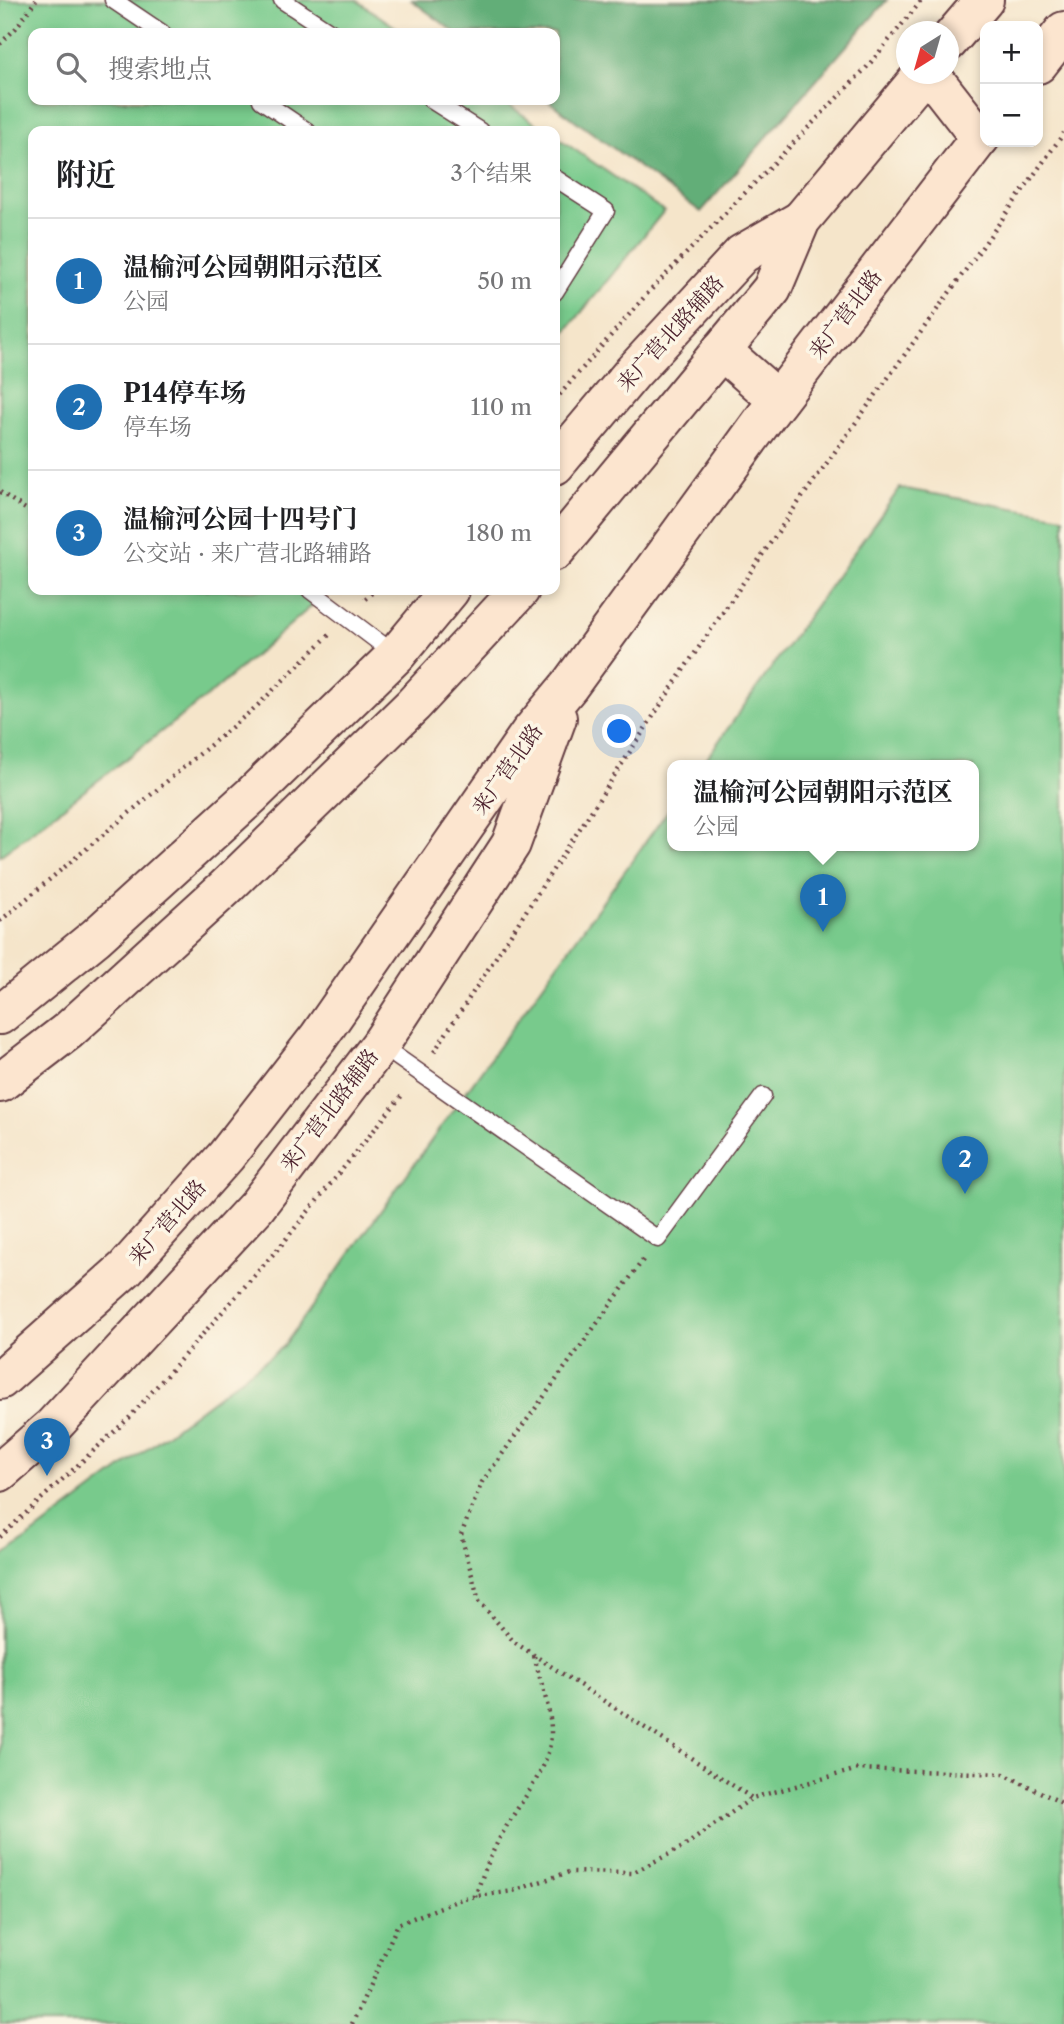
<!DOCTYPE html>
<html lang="zh">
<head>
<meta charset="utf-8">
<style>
  body { margin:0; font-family:"Libre Caslon Text","Noto Serif SC",serif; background:#f6f6f6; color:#202124 }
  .controls { position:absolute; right:21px; top:21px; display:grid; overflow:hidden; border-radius:14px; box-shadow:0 4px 10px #0003 }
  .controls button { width:63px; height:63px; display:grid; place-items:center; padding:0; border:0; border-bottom:2px solid #e0e0e0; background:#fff; color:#202124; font:35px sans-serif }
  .compass { position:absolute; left:896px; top:21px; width:63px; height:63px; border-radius:50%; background:#fff; box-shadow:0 4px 10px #0003; rotate:217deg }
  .you { position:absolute; left:620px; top:732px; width:24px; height:24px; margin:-18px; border:5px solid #fff; border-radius:50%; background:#1a73e8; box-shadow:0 0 0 10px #1a73e833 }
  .badge { display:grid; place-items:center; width:46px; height:46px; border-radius:50%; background:#1f6fb2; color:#fff; font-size:23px; font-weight:700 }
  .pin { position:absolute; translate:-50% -58px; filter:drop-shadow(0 2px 4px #0008) }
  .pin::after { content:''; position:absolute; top:37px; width:24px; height:21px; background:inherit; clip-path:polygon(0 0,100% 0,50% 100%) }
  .popup { position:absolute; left:667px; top:760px; width:312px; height:91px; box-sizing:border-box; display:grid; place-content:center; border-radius:14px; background:#fff; filter:drop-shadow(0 2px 5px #0005); font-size:23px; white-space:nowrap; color:#757577 }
  .popup b { font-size:26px; color:#202124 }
  .popup::after { content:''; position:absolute; left:50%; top:100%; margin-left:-14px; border:14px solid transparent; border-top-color:#fff }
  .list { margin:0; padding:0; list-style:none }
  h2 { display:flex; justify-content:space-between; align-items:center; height:91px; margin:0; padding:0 28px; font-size:30px }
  h2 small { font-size:23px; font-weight:400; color:#757577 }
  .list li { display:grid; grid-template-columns:46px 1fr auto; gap:21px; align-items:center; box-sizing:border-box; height:126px; padding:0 28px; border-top:2px solid #e0e0e0 }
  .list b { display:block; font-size:26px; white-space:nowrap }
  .list p { margin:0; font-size:23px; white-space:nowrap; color:#757577 }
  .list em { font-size:23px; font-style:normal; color:#757577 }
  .icon { flex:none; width:38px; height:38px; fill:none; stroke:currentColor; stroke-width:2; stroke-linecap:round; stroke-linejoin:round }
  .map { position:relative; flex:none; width:1064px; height:2024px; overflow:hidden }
  .search { position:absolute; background:#fff; box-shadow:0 4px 10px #0003; left:28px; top:28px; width:532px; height:77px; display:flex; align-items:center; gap:18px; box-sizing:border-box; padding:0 24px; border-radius:14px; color:#757577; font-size:26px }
  .panel { position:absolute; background:#fff; box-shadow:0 4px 10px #0003; left:28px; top:126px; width:532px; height:469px; border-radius:14px }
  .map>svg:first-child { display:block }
  .green { fill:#78ca8c; stroke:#61745c; stroke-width:2 }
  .forest { fill:#62ae78; stroke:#566652; stroke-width:2 }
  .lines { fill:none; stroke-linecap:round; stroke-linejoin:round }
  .service-casing { stroke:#643d43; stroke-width:19 }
  .secondary-casing { stroke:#643d43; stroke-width:42 }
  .path { stroke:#643d43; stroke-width:4.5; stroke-dasharray:2 5; stroke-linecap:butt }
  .service { stroke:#fff; stroke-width:16 }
  .secondary { stroke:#fce5cf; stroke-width:38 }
  .labels { text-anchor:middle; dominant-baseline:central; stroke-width:7; stroke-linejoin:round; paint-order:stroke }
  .street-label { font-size:21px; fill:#4a1f2b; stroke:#fcf5e5 }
</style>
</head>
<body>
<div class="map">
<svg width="1064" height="2024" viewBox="0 0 1064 2024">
  <rect width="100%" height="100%" fill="#fcf5e5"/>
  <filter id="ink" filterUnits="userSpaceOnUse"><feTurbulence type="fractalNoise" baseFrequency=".0143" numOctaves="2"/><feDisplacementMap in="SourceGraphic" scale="14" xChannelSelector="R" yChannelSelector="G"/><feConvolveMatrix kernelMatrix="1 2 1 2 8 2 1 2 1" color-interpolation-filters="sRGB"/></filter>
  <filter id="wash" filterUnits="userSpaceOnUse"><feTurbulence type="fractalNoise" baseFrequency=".00686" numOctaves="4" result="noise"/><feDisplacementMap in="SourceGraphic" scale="28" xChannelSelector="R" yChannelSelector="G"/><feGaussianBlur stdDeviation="1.57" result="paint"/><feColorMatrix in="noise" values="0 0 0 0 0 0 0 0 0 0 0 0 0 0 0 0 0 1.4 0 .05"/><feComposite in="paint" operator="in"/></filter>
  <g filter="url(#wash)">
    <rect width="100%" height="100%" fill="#f5e5ca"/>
    <g class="green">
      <polygon points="0,0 356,0 404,33 33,33 33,100 501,100 547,131 33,131 33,590 330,590 214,691 0,856"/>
      <polygon points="555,136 664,211 555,345"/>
      <polygon points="900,488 1064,517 1064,2024 0,2024 0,1559 283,1347 672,805 672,846 973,846 973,766 701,766"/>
    </g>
    <polygon class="forest" points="411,0 887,0 701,212 547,100 555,100 555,33 456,33"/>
  </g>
  <g filter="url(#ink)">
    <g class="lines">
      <defs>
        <g id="service">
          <polyline points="113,0 162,33"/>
          <polyline points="282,0 332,33"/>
          <polyline points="261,100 307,131"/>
          <polyline points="431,100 480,131"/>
          <polyline points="555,178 606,211 555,292"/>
          <polyline points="310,590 396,655"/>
          <polyline points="380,1045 658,1239 763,1096"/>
        </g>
        <g id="secondary">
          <polyline points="948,42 984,0"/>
          <polyline points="1038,64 1064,31"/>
          <polyline points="930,74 980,138"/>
          <polyline points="721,350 778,400"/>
          <polyline points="555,465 633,372 742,254 801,220"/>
          <polyline points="555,551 772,289 801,220 923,74"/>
          <polyline points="0,1015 96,937 252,795 396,655 450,590"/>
          <polyline points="0,1083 69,1030 225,888 413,705 520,590"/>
          <polyline points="0,1380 125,1269 226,1156 318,1038 529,734 569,686 766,416 985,131"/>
          <polyline points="0,1472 53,1426 256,1207 380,1045 511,844 557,718"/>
        </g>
      </defs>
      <use href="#service" class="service-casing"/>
      <use href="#secondary" class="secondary-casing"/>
      <g class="path">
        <polyline points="0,44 16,28 36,0"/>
        <polyline points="555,400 647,294 867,67 922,0"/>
        <polyline points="0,492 33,514"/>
        <polyline points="365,599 375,590"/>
        <polyline points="0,921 257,706 329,635"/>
        <polyline points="434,1052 684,669 793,510 1064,133"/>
        <polyline points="643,1260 482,1482 461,1535 479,1601 514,1642 752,1798"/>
        <polyline points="0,1537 129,1418 282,1244 404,1093"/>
        <path d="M475,1897C483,1873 493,1849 506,1827C523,1797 552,1767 551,1730C551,1710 539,1677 534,1656"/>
        <polyline points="352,2024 398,1924 464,1898 513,1891 569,1872 632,1873 683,1847 752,1798 858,1769 1004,1774 1064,1804"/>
      </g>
      <use href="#service" class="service"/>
      <use href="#secondary" class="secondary"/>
    </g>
  </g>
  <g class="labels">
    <g class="street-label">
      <text transform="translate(845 314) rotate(-53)">来广营北路</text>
      <text transform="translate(670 333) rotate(-48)">来广营北路辅路</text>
      <text transform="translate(507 769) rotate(-55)">来广营北路</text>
      <text transform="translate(329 1110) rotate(-53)">来广营北路辅路</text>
      <text transform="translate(167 1222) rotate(-49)">来广营北路</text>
    </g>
  </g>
</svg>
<div class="controls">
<button>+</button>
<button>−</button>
</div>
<svg class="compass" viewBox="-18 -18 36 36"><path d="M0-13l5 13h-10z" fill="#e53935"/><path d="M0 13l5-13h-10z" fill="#757577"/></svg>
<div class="you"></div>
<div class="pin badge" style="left:823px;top:932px">1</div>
<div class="popup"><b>温榆河公园朝阳示范区</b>公园</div>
<div class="pin badge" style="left:965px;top:1194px">2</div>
<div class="pin badge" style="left:47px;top:1476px">3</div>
<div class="search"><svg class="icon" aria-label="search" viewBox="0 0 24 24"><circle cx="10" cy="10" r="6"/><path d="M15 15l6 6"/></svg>搜索地点</div>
<section class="panel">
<h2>附近<small>3个结果</small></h2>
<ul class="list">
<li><span class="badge">1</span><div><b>温榆河公园朝阳示范区</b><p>公园</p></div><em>50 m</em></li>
<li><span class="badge">2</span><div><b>P14停车场</b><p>停车场</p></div><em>110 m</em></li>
<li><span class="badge">3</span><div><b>温榆河公园十四号门</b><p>公交站 · 来广营北路辅路</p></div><em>180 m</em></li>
</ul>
</section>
</div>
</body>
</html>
